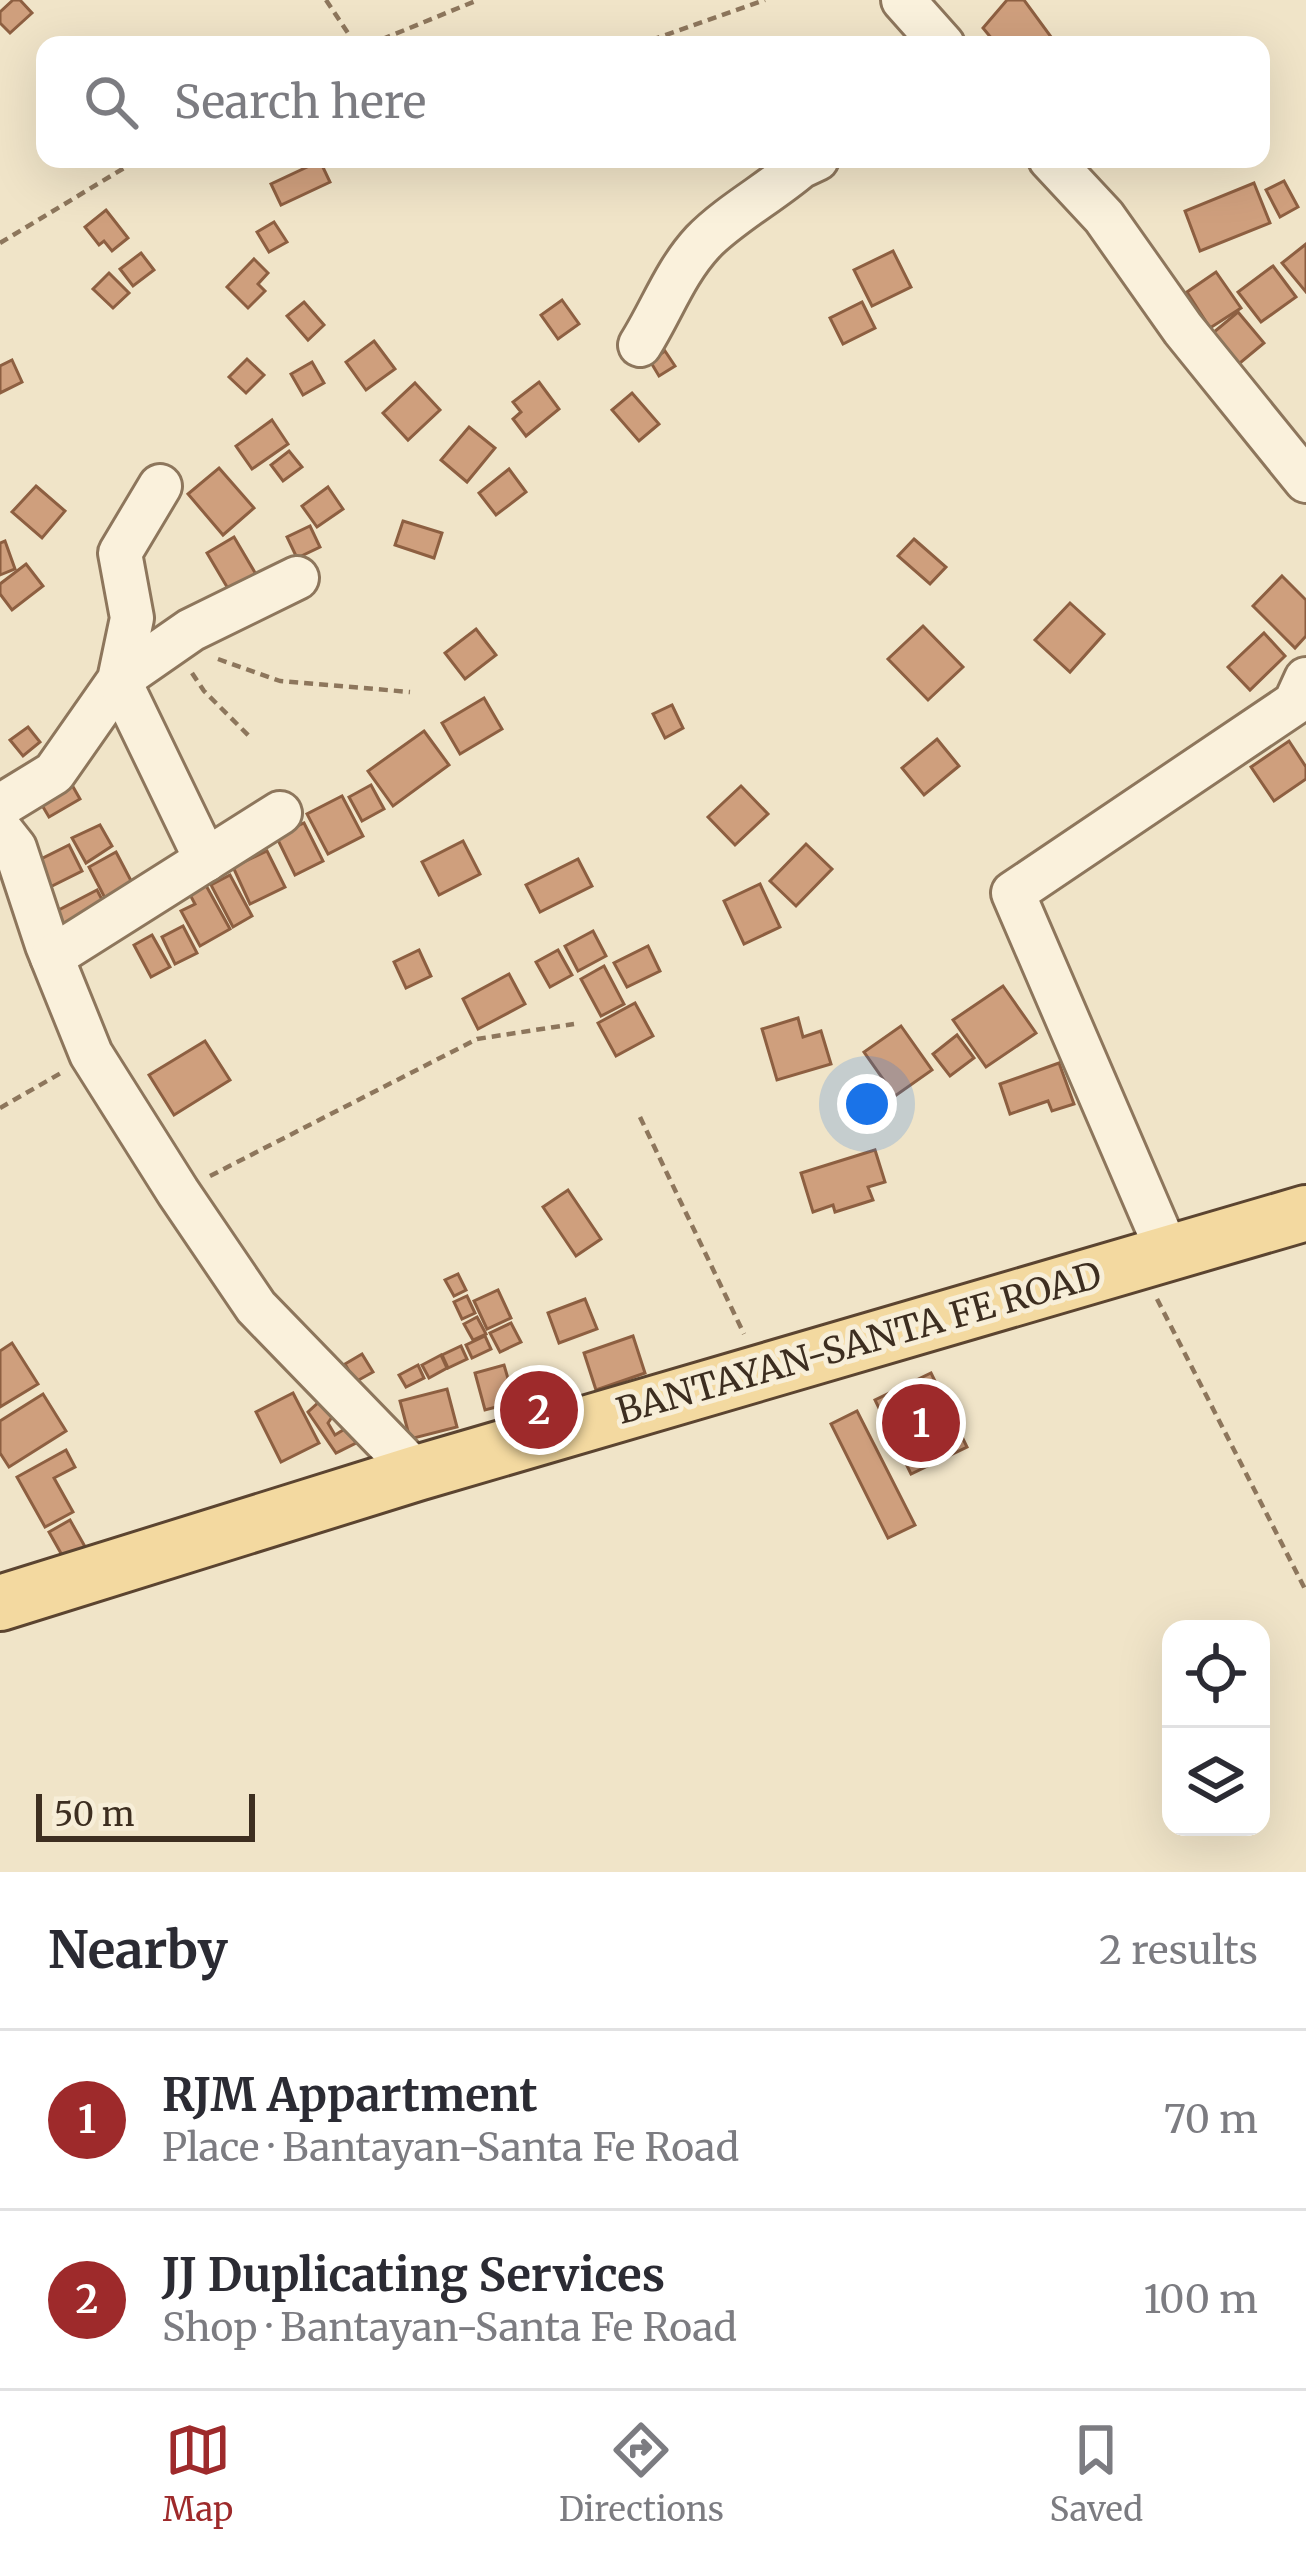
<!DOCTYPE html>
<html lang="en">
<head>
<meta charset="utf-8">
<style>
  body { margin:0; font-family:Merriweather,serif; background:#f2f2f3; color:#2b2b33 }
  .controls { position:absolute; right:36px; bottom:36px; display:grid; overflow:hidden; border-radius:24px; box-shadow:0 12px 48px #0002 }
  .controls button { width:108px; height:108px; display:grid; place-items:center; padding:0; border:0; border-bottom:3px solid #e1e1e2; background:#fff; color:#2b2b33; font:60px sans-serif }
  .scale { position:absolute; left:36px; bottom:30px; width:219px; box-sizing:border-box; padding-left:12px; border:6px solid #3d2e20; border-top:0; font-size:33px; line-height:42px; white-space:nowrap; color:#3d2e20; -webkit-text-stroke:9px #f7eed8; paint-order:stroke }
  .you { position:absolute; left:867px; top:1104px; width:42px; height:42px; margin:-30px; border:9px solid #fff; border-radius:50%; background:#1a73e8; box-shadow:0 0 0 18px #1a73e833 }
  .badge { display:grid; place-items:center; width:78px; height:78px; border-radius:50%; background:#9e2a2b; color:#fff; font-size:39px; font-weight:700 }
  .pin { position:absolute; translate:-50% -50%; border:6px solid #fff; box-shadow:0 3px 12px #0006 }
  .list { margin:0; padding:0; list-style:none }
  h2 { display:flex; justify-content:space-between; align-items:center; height:156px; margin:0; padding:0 48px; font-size:51px }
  h2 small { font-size:39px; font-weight:400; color:#7c7c81 }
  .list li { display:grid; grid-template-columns:78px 1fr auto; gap:36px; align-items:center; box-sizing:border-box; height:180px; padding:0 48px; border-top:3px solid #e1e1e2 }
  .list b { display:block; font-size:45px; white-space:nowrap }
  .list p { margin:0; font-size:39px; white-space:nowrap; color:#7c7c81 }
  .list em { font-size:39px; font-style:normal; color:#7c7c81 }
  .icon { flex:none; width:66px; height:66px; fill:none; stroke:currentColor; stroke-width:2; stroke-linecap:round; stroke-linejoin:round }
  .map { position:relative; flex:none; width:1306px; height:1872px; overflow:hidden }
  .search { position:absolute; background:#fff; box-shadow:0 12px 48px #0002; left:36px; right:36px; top:36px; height:132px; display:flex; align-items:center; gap:30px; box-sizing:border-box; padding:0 42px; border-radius:24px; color:#7c7c81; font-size:45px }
  .sheet { height:516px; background:#fff }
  nav { display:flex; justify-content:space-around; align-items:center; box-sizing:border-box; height:168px; border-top:3px solid #e1e1e2; background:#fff; font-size:33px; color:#7c7c81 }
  nav a { display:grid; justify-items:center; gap:6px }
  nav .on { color:#9e2a2b }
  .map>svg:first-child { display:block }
  .building { fill:#cf9f7d; stroke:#8d5f41; stroke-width:3 }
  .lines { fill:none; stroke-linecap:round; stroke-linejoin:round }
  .minor-casing { stroke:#8d765c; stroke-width:48 }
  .major-casing { stroke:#5b4430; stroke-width:60 }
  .path { stroke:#8d765c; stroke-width:4.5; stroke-dasharray:9 6; stroke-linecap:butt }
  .minor { stroke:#faf1dc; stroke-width:42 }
  .major { stroke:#f3d9a0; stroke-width:54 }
  .labels { text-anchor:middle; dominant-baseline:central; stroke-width:10; stroke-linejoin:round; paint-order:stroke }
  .street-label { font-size:36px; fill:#3d2e20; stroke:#f7eed8 }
</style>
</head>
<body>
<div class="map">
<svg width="1306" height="1872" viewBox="0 0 1306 1872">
  <rect width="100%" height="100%" fill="#f0e4c8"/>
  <g class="building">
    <polygon points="13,0 20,0 32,13 10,33 0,23 0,12"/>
    <polygon points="1007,0 1024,0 1057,45 997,45 983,28"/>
    <polygon points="320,161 330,182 281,205 271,184"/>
    <polygon points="1284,181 1298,207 1280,217 1266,190"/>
    <polygon points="1254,183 1270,223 1200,251 1185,211"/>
    <polygon points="106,210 128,238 112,251 104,241 99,245 85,227"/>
    <polygon points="274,222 287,242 269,252 257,232"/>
    <polygon points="1306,244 1306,292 1282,263"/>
    <polygon points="893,251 911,287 872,306 854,270"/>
    <polygon points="141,253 154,270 133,286 120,269"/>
    <polygon points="254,259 268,273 258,284 265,291 248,308 227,287"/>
    <polygon points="1273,266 1296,297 1261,322 1238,292"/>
    <polygon points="1216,272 1241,308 1210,328 1187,292"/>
    <polygon points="109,273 129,293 113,308 93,289"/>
    <polygon points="562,300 579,324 558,339 541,315"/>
    <polygon points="304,302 324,325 308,340 287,316"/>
    <polygon points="862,302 875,328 843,344 830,318"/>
    <polygon points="1238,312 1264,343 1234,368 1208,337"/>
    <polygon points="374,341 395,369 366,390 346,362"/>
    <polygon points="665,351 675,366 659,376 650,361"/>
    <polygon points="247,359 264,375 246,393 229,377"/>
    <polygon points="12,360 22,382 0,393 0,366"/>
    <polygon points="312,362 324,383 303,395 291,374"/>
    <polygon points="539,382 559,409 526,436 513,419 521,412 513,402"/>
    <polygon points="415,383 440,410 408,440 383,413"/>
    <polygon points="632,393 659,424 639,441 612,410"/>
    <polygon points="272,420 288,444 252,469 236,446"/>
    <polygon points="469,427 495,448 467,482 441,460"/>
    <polygon points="289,451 302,467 283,481 271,465"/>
    <polygon points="219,468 254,508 223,535 188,494"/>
    <polygon points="509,469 526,492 496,515 479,493"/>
    <polygon points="36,486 65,511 42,538 12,512"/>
    <polygon points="328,487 343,509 317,527 302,506"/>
    <polygon points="403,521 442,533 434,558 395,545"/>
    <polygon points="310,526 320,547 297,558 287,537"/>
    <polygon points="234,537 260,581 233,597 207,553"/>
    <polygon points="914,539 946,567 930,584 898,556"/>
    <polygon points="5,541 15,569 0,575 0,543"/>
    <polygon points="26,564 43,586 12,610 0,594 0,584"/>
    <polygon points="1282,576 1306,600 1306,636 1295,648 1253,606"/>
    <polygon points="1070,603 1104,634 1070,672 1035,640"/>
    <polygon points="923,626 963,667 928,700 888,659"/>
    <polygon points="476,629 496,655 465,679 445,653"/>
    <polygon points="1264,633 1285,656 1250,690 1228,667"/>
    <polygon points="484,698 502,729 460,754 442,723"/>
    <polygon points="672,705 683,728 665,738 653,714"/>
    <polygon points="28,727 40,742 23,756 10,740"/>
    <polygon points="424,731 449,765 393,806 368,771"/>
    <polygon points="937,739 959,766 924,795 902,768"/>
    <polygon points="1289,741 1306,767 1306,779 1274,801 1251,767"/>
    <polygon points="64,771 80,799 49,817 33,790"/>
    <polygon points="371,785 384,809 362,821 349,797"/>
    <polygon points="741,786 768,814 735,845 708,817"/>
    <polygon points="342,796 363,836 328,854 307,814"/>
    <polygon points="304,823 323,861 295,875 276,836"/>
    <polygon points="100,825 112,846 86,863 72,838"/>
    <polygon points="463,841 480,874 439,895 422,862"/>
    <polygon points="806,844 832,869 796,906 770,881"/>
    <polygon points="69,845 82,871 44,890 31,864"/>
    <polygon points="267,851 285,887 250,904 233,867"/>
    <polygon points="116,852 139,896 107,902 89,867"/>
    <polygon points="578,859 592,886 540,912 526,885"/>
    <polygon points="230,875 252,916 233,927 211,885"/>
    <polygon points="203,880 230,929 200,946 181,911 195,904 187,889"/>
    <polygon points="760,884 780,927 744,944 724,901"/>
    <polygon points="97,890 110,915 68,937 55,912"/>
    <polygon points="183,926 197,953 175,964 162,937"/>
    <polygon points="593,931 606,956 578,971 565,946"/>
    <polygon points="152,935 170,967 151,977 134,945"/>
    <polygon points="648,946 660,971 627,987 614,963"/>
    <polygon points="419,950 431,976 406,988 394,962"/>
    <polygon points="558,950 572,975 550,987 536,962"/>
    <polygon points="604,966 624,1004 601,1016 581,979"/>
    <polygon points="509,974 525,1004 478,1029 463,999"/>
    <polygon points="1003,986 1036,1033 986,1067 953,1020"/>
    <polygon points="635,1003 653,1036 616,1056 598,1023"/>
    <polygon points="798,1018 803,1037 821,1031 831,1064 777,1080 762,1029"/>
    <polygon points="901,1026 932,1070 895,1096 864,1052"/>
    <polygon points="957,1035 974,1058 950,1076 933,1054"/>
    <polygon points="205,1041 230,1080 174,1115 149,1075"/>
    <polygon points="1059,1063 1074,1104 1052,1111 1048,1101 1010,1114 1000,1084"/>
    <polygon points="875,1150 885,1182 868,1187 873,1200 835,1212 833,1205 813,1212 801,1173"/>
    <polygon points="568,1190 601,1239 576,1256 543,1207"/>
    <polygon points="458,1274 466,1290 454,1296 445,1280"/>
    <polygon points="498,1290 511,1318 487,1329 474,1301"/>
    <polygon points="467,1296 475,1313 462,1319 454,1302"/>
    <polygon points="585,1299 597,1329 559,1343 548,1313"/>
    <polygon points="477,1317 486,1334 473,1340 464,1324"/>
    <polygon points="511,1323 521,1342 500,1352 490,1333"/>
    <polygon points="485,1336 491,1349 472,1358 466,1345"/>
    <polygon points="633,1336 645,1373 596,1390 584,1353"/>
    <polygon points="12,1343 38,1384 0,1407 0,1351"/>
    <polygon points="461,1346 467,1359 448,1368 442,1355"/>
    <polygon points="362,1354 373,1372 355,1382 345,1364"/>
    <polygon points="441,1355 447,1368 429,1378 422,1365"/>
    <polygon points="418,1365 424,1378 406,1387 399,1375"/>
    <polygon points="504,1365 515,1402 485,1410 475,1373"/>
    <polygon points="931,1373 967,1447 911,1474 875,1400"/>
    <polygon points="555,1387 565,1413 525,1431 514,1404"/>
    <polygon points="447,1389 457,1427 410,1439 400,1401"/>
    <polygon points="293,1393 319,1443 281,1462 256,1412"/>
    <polygon points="43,1394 66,1431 9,1467 0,1453 0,1421"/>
    <polygon points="319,1402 332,1417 328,1423 335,1435 348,1427 356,1443 336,1453 308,1412"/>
    <polygon points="857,1411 915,1525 888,1538 831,1424"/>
    <polygon points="66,1450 75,1467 54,1478 73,1512 45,1527 17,1477"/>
    <polygon points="70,1520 88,1552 67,1564 49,1532"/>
  </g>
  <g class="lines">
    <defs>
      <g id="minor">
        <polyline points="903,0 943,45"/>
        <polyline points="1050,159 1104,217 1183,329 1306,481"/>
        <path d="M640,345C662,310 675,272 703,242C729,215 771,192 800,167L817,159"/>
        <polyline points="0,806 54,773 119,680 132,618 120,553 160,486"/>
        <polyline points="0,829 15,848 47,945 91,1054 178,1192 256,1307 417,1473"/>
        <polyline points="206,860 119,680 191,630 297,578"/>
        <polyline points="52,957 280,813"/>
        <polyline points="1169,1255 1013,893 1295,703 1306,679"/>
      </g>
      <polyline id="major" points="0,1603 417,1473 1306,1213"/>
    </defs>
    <use href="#minor" class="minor-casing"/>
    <use href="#major" class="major-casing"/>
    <g class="path">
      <polyline points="326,0 356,45"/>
      <polyline points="368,45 478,0"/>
      <polyline points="637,45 765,0"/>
      <polyline points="0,243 139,159"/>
      <polyline points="218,659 280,681 410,692"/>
      <polyline points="192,673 204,691 251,738"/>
      <polyline points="0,1108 61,1073"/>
      <polyline points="640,1117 744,1334"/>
      <polyline points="210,1176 477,1039 574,1024"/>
      <polyline points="1157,1299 1306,1591"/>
    </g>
    <use href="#minor" class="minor"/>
    <use href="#major" class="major"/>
  </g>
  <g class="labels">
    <g class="street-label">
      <text transform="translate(859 1343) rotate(-16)">BANTAYAN-SANTA FE ROAD</text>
    </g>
  </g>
</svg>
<div class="controls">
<button><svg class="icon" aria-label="locate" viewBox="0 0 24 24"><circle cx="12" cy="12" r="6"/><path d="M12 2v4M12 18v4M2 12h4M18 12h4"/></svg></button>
<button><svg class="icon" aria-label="layers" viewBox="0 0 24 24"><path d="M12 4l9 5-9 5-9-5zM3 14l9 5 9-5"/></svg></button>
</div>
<div class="scale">50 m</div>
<div class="you"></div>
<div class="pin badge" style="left:921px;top:1423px">1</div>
<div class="pin badge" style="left:539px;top:1410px">2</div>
<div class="search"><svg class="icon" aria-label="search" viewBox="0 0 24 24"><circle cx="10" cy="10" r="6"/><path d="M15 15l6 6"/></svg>Search here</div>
</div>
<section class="sheet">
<h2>Nearby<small>2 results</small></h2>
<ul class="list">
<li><span class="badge">1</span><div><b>RJM Appartment</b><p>Place · Bantayan-Santa Fe Road</p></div><em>70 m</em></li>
<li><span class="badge">2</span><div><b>JJ Duplicating Services</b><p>Shop · Bantayan-Santa Fe Road</p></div><em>100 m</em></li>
</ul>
</section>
<nav>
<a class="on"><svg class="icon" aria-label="map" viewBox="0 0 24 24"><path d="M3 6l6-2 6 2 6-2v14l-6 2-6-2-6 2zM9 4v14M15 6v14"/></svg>Map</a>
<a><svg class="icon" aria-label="directions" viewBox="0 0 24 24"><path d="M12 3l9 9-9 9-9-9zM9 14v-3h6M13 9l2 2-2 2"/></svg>Directions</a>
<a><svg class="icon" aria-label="saved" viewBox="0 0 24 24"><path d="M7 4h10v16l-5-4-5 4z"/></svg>Saved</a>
</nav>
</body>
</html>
